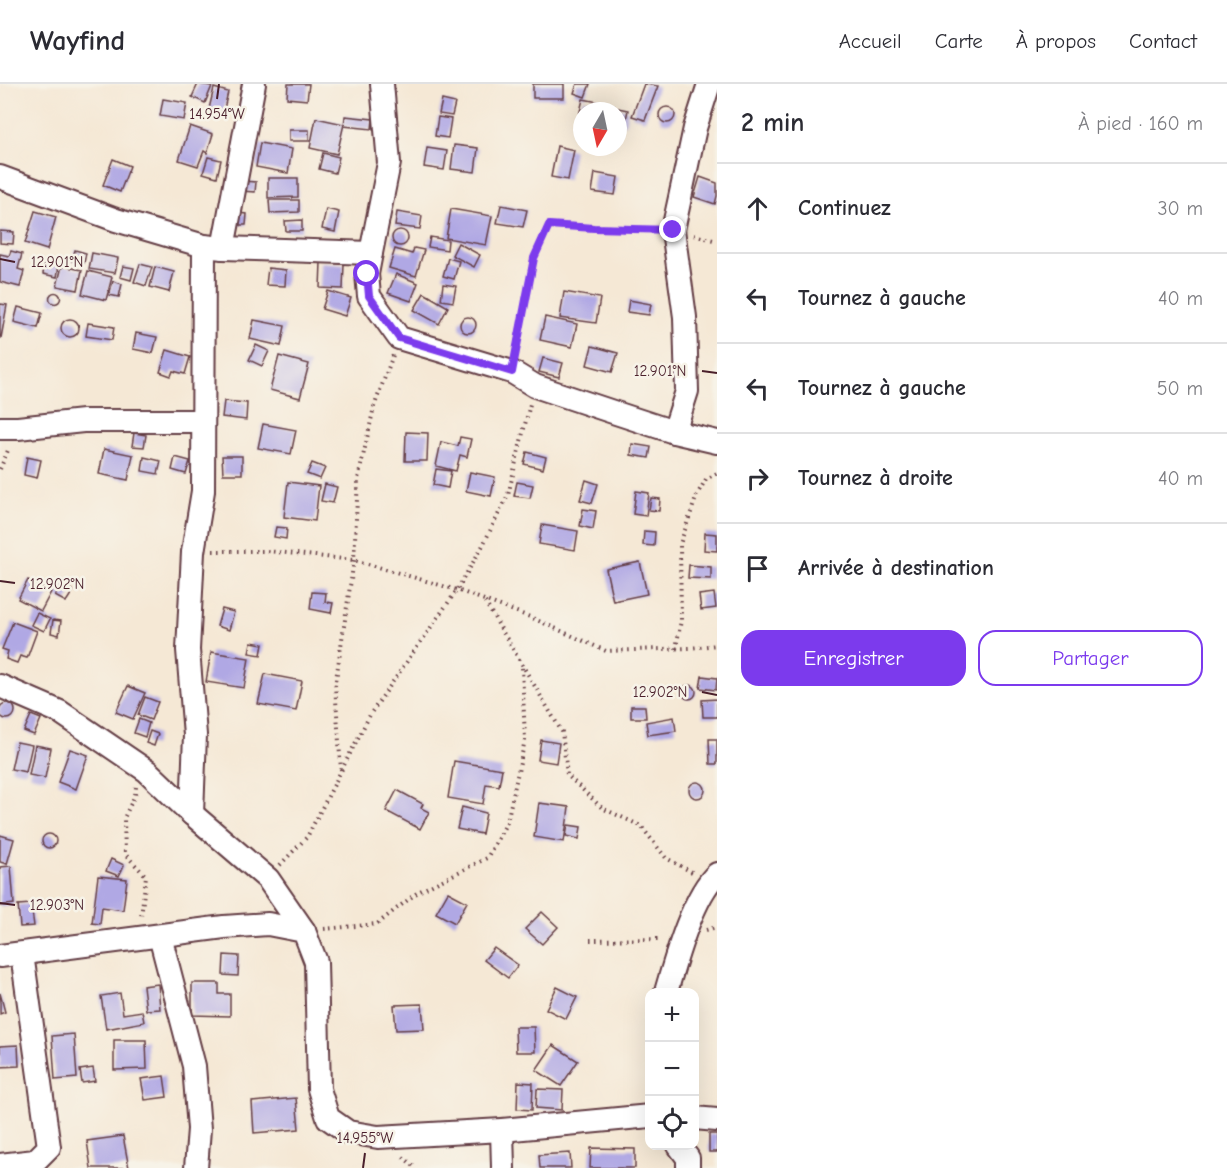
<!DOCTYPE html>
<html lang="fr">
<head>
<meta charset="utf-8">
<style>
  body { margin:0; font-family:"Comic Neue",sans-serif; background:#f2f2f3; color:#2b2b33 }
  .controls { position:absolute; right:18px; bottom:18px; display:grid; overflow:hidden; border-radius:12px; box-shadow:0 6px 24px #0002 }
  .controls button { width:54px; height:54px; display:grid; place-items:center; padding:0; border:0; border-bottom:2px solid #e1e1e2; background:#fff; color:#2b2b33; font:30px sans-serif }
  .compass { position:absolute; left:573px; top:18px; width:54px; height:54px; border-radius:50%; background:#fff; box-shadow:0 6px 24px #0002; rotate:189deg }
  .stop { position:absolute; width:18px; height:18px; margin:-14px; border:4px solid #7c3aed; border-radius:50%; background:#fff }
  .stop.end { background:#7c3aed; border-color:#fff; box-shadow:0 2px 6px #0008 }
  .list { margin:0; padding:0; list-style:none }
  h2 { display:flex; justify-content:space-between; align-items:center; height:78px; margin:0; padding:0 24px; font-size:26px }
  h2 small { font-size:20px; font-weight:400; color:#7c7c81 }
  .list li { display:grid; grid-template-columns:39px 1fr auto; gap:18px; align-items:center; box-sizing:border-box; height:90px; padding:0 24px; border-top:2px solid #e1e1e2 }
  .list b { display:block; font-size:22px; white-space:nowrap }
  .list em { font-size:20px; font-style:normal; color:#7c7c81 }
  .actions { display:flex; gap:12px; padding:18px 24px }
  .actions a { flex:1; padding:14px 0; border:2px solid #7c3aed; border-radius:18px; text-align:center; font-size:21px; color:#7c3aed }
  .actions .main { background:#7c3aed; color:#fff }
  .icon { flex:none; width:33px; height:33px; fill:none; stroke:currentColor; stroke-width:2; stroke-linecap:round; stroke-linejoin:round }
  .map { position:relative; flex:none; width:717px; height:1084px; overflow:hidden }
  header { display:flex; align-items:center; gap:36px; box-sizing:border-box; height:84px; padding:0 30px; background:#fff; border-bottom:2px solid #e1e1e2 }
  header strong { font-size:28px }
  nav { display:flex; gap:33px; margin-inline-start:auto; font-size:21px }
  main { display:flex }
  aside { flex:1; background:#fff }
  .map>svg:first-child { display:block }
  .building { fill:#b0a8e4 }
  .lines { fill:none; stroke-linecap:round; stroke-linejoin:round }
  .street-casing { stroke:#643d44; stroke-width:26 }
  .path { stroke:#643d44; stroke-width:4; stroke-dasharray:1.5 4.5; stroke-linecap:butt }
  .street { stroke:#fff; stroke-width:22 }
  .route { stroke:#7c3aed; stroke-width:8 }
  .ticks { fill:none; stroke:#4a1f2b; stroke-width:2 }
  .ticks-label { font-size:15px; text-anchor:middle; fill:#4a1f2b; stroke:#f7f3e8; stroke-width:5; stroke-linejoin:round; paint-order:stroke }
</style>
</head>
<body>
<header>
<strong>Wayfind</strong>
<nav><a>Accueil</a><a>Carte</a><a>À propos</a><a>Contact</a></nav>
</header>
<main>
<div class="map">
<svg width="717" height="1084" viewBox="0 0 717 1084">
  <rect width="100%" height="100%" fill="#f7f3e8"/>
  <filter id="ink" filterUnits="userSpaceOnUse"><feTurbulence type="fractalNoise" baseFrequency=".0167" numOctaves="2"/><feDisplacementMap in="SourceGraphic" scale="12" xChannelSelector="R" yChannelSelector="G"/><feConvolveMatrix kernelMatrix="1 2 1 2 8 2 1 2 1" color-interpolation-filters="sRGB"/></filter>
  <filter id="wash" filterUnits="userSpaceOnUse"><feTurbulence type="fractalNoise" baseFrequency=".008" numOctaves="4" result="noise"/><feDisplacementMap in="SourceGraphic" scale="24" xChannelSelector="R" yChannelSelector="G"/><feGaussianBlur stdDeviation="1.35" result="paint"/><feColorMatrix in="noise" values="0 0 0 0 0 0 0 0 0 0 0 0 0 0 0 0 0 1.4 0 .05"/><feComposite in="paint" operator="in"/></filter>
  <g filter="url(#wash)">
    <rect width="100%" height="100%" fill="#f5e8d5"/>
    <g id="blocks">
      <g class="building">
        <polygon points="198,0 212,2 205,19 192,13"/>
        <polygon points="288,0 309,0 307,16 287,14"/>
        <rect x="533" y="0" width="31" height="14"/>
        <polygon points="577,0 590,0 585,13 574,9"/>
        <polygon points="644,0 658,2 645,36 632,32"/>
        <polygon points="214,4 228,8 223,29 209,25"/>
        <polygon points="163,15 187,19 184,36 160,32"/>
        <polygon points="583,15 614,21 613,27 582,27 582,37 578,36"/>
        <polygon points="442,16 455,19 452,32 439,30"/>
        <circle cx="667" cy="31" r="8"/>
        <polygon points="618,24 628,26 625,40 618,39"/>
        <polygon points="345,32 373,35 372,45 344,42"/>
        <polygon points="438,33 451,35 448,54 435,52"/>
        <polygon points="316,34 344,40 337,70 310,64"/>
        <polygon points="190,42 213,50 207,69 204,67 198,82 179,76"/>
        <rect x="289" y="46" width="20" height="11"/>
        <polygon points="260,59 292,65 288,89 256,83"/>
        <polygon points="454,61 478,64 475,88 451,85"/>
        <polygon points="557,62 574,66 568,96 551,93"/>
        <polygon points="427,64 447,67 444,86 424,83"/>
        <polygon points="323,69 339,73 335,89 319,85"/>
        <polygon points="208,73 221,76 217,93 203,89"/>
        <polygon points="113,75 130,82 120,108 103,101"/>
        <polygon points="595,89 618,93 615,111 592,108"/>
        <polygon points="700,93 717,99 717,112 715,120 694,113"/>
        <polygon points="268,94 298,94 298,113 268,114"/>
        <polygon points="242,97 256,98 255,108 241,107"/>
        <polygon points="269,116 299,116 299,128 270,129"/>
        <polygon points="501,121 527,126 523,143 497,139"/>
        <polygon points="326,125 339,128 335,148 322,145"/>
        <polygon points="451,125 492,132 486,161 446,154"/>
        <polygon points="35,127 56,133 47,166 25,159"/>
        <polygon points="397,128 422,132 420,145 395,142"/>
        <polygon points="237,129 247,130 246,141 236,141"/>
        <polygon points="302,136 302,147 286,147 285,137"/>
        <circle cx="400" cy="154" r="8"/>
        <polygon points="0,147 14,148 13,160 0,159"/>
        <polygon points="430,153 448,156 447,166 428,163"/>
        <polygon points="458,159 480,171 474,183 452,171"/>
        <polygon points="414,164 424,166 416,192 389,184 395,165 412,170"/>
        <polygon points="75,166 86,169 84,179 72,177"/>
        <polygon points="11,167 22,170 18,185 24,187 20,203 0,198 0,170 9,172"/>
        <polygon points="92,169 118,174 115,189 89,185"/>
        <polygon points="448,174 459,177 454,195 443,192"/>
        <polygon points="45,178 59,181 57,193 43,190"/>
        <polygon points="321,178 344,180 343,205 320,204"/>
        <polygon points="140,180 152,183 146,202 134,198"/>
        <polygon points="62,182 82,186 78,206 57,202"/>
        <polygon points="123,182 134,184 131,196 120,193"/>
        <polygon points="155,183 174,188 169,208 150,203"/>
        <polygon points="268,184 286,186 285,202 266,201"/>
        <polygon points="88,187 112,193 106,216 82,210"/>
        <polygon points="396,190 418,199 411,217 388,209"/>
        <polygon points="113,197 122,200 119,213 109,211"/>
        <polygon points="443,200 456,202 453,218 441,216"/>
        <polygon points="328,207 351,214 345,232 322,225"/>
        <polygon points="564,208 600,214 596,239 560,234"/>
        <circle cx="55" cy="214" r="5.5"/>
        <polygon points="424,209 448,223 439,240 414,226"/>
        <polygon points="629,216 651,220 649,231 627,228"/>
        <polygon points="0,220 7,221 1,254 0,254"/>
        <polygon points="18,223 42,229 38,244 14,238"/>
        <polygon points="545,233 577,240 572,263 540,256"/>
        <circle cx="468" cy="241" r="8"/>
        <circle cx="70" cy="244" r="9"/>
        <polygon points="254,236 285,242 281,262 250,255"/>
        <polygon points="88,239 114,243 112,256 86,252"/>
        <polygon points="136,249 157,253 153,269 133,265"/>
        <polygon points="256,261 269,267 262,282 249,276"/>
        <polygon points="592,262 618,269 612,288 587,281"/>
        <polygon points="167,266 190,273 185,290 173,287 171,292 160,288"/>
        <polygon points="279,272 309,280 300,314 270,306"/>
        <polygon points="543,274 563,279 559,293 539,288"/>
        <polygon points="224,317 247,319 246,336 222,333"/>
        <polygon points="263,340 296,346 291,370 258,364"/>
        <polygon points="406,348 428,349 427,377 405,377"/>
        <polygon points="134,349 146,351 144,363 132,362"/>
        <polygon points="460,353 471,355 467,373 460,371 456,387 436,382 441,358 458,362"/>
        <polygon points="632,360 651,363 649,374 631,371"/>
        <polygon points="104,365 133,371 128,396 99,390"/>
        <polygon points="527,368 546,373 543,385 524,380"/>
        <polygon points="222,372 242,372 242,390 223,390"/>
        <polygon points="27,373 41,376 37,394 24,391"/>
        <polygon points="144,373 161,377 158,390 142,387"/>
        <polygon points="175,373 190,377 186,390 172,386"/>
        <polygon points="312,379 325,384 320,395 307,390"/>
        <polygon points="436,385 451,387 448,404 433,401"/>
        <polygon points="470,388 495,393 491,412 466,407"/>
        <polygon points="586,396 598,400 592,419 580,416"/>
        <polygon points="288,398 319,402 315,437 284,433"/>
        <polygon points="517,398 533,401 530,414 514,412"/>
        <polygon points="325,400 337,403 333,419 321,417"/>
        <polygon points="636,407 649,409 646,432 633,430"/>
        <polygon points="651,414 660,415 659,427 649,426"/>
        <polygon points="583,425 596,427 593,445 580,442"/>
        <polygon points="542,441 578,447 575,466 539,460"/>
        <polygon points="276,443 287,444 286,455 274,453"/>
        <polygon points="644,447 655,448 654,462 643,461"/>
        <polygon points="705,449 717,450 717,467 704,466"/>
        <polygon points="640,478 647,510 613,517 606,485"/>
        <polygon points="689,481 711,483 711,495 688,494"/>
        <polygon points="28,496 51,508 41,527 18,515"/>
        <polygon points="63,500 73,507 66,518 55,512"/>
        <polygon points="312,508 326,509 325,518 333,519 331,529 310,525"/>
        <polygon points="714,509 716,524 701,526 699,511"/>
        <polygon points="222,525 234,528 229,546 217,542"/>
        <polygon points="37,529 50,535 44,547 31,541"/>
        <polygon points="53,536 61,537 59,551 51,549"/>
        <polygon points="13,538 37,547 27,574 20,572 17,579 6,575 8,567 2,565"/>
        <polygon points="251,558 263,560 261,571 249,569"/>
        <polygon points="211,568 249,574 244,604 206,598"/>
        <polygon points="265,590 302,597 296,627 258,620"/>
        <polygon points="702,592 717,594 716,606 700,604"/>
        <circle cx="689" cy="608" r="7"/>
        <polygon points="128,602 145,609 133,635 116,628"/>
        <polygon points="145,613 158,618 151,636 138,631"/>
        <polygon points="717,615 717,633 703,633 702,616"/>
        <circle cx="7" cy="627" r="8"/>
        <polygon points="631,622 645,622 646,634 631,634"/>
        <polygon points="31,631 41,635 34,651 24,647"/>
        <polygon points="674,633 676,647 648,651 646,638"/>
        <polygon points="139,635 149,639 145,653 134,649"/>
        <polygon points="150,647 158,650 154,662 146,659"/>
        <polygon points="709,655 717,655 717,680 710,680"/>
        <polygon points="541,656 559,659 556,679 538,676"/>
        <polygon points="17,658 32,661 26,688 11,685"/>
        <polygon points="35,661 51,664 45,694 29,691"/>
        <polygon points="70,665 88,671 76,705 58,698"/>
        <polygon points="454,677 502,685 499,702 486,700 483,720 448,714"/>
        <circle cx="697" cy="706" r="8"/>
        <polygon points="397,706 423,720 421,724 429,728 420,745 386,727"/>
        <polygon points="539,719 569,723 564,758 534,753"/>
        <polygon points="462,723 486,729 482,750 457,745"/>
        <polygon points="568,741 581,743 579,755 566,752"/>
        <circle cx="49" cy="757" r="7"/>
        <polygon points="0,751 14,755 7,780 0,778"/>
        <polygon points="111,775 124,781 119,792 106,787"/>
        <polygon points="11,782 14,820 0,822 0,783"/>
        <polygon points="98,792 127,795 123,826 102,823 100,840 92,839"/>
        <polygon points="448,808 467,818 455,839 436,829"/>
        <polygon points="31,820 34,842 20,843 18,821"/>
        <polygon points="542,828 558,843 542,860 525,845"/>
        <polygon points="494,864 518,881 508,894 484,876"/>
        <polygon points="224,871 239,872 238,892 223,891"/>
        <polygon points="192,899 219,899 219,910 230,910 230,932 192,931"/>
        <polygon points="158,900 160,925 146,926 143,902"/>
        <polygon points="557,903 577,913 566,935 546,925"/>
        <polygon points="0,909 5,928 0,930"/>
        <polygon points="120,909 123,930 142,927 144,938 106,945 101,912"/>
        <polygon points="422,920 424,945 396,946 394,921"/>
        <polygon points="515,943 534,943 535,968 516,968"/>
        <polygon points="74,950 77,994 55,996 52,952"/>
        <polygon points="114,956 146,956 147,985 114,986"/>
        <polygon points="18,961 19,982 0,983 0,962"/>
        <polygon points="553,961 578,977 561,1002 536,986"/>
        <polygon points="93,984 95,997 82,999 80,986"/>
        <polygon points="164,992 167,1013 145,1016 141,995"/>
        <polygon points="518,998 533,999 532,1026 517,1025"/>
        <polygon points="537,1005 563,1006 562,1026 536,1024"/>
        <polygon points="296,1014 299,1045 254,1049 252,1018"/>
        <rect x="709" y="1050" width="8" height="18"/>
        <polygon points="123,1052 129,1084 91,1084 87,1057"/>
        <polygon points="591,1064 635,1065 635,1084 590,1084"/>
        <polygon points="570,1069 571,1084 540,1084 539,1071"/>
      </g>
    </g>
  </g>
  <g filter="url(#ink)">
    <use href="#blocks" fill-opacity="0" stroke="#643d44" stroke-width="1.5"/>
    <g class="lines">
      <defs>
        <g id="street">
          <polyline points="0,93 116,136 204,162 223,164 371,169 367,190 369,212 399,254 512,288 535,302 616,329 674,348 717,358"/>
          <polyline points="223,164 254,0"/>
          <polyline points="371,169 389,79 382,0"/>
          <polyline points="0,344 18,344 83,337 203,337"/>
          <polyline points="674,348 687,307 685,233 673,146 695,44 709,0"/>
          <polyline points="0,602 60,628 147,687 192,730 268,795 304,847"/>
          <polyline points="192,730 195,651 188,566 193,468 203,407 204,162"/>
          <polyline points="160,852 194,982 199,1045 196,1084"/>
          <polyline points="0,872 224,843 268,840 304,847 316,878 319,1005 328,1034 348,1048 378,1053 502,1046 650,1032"/>
          <path d="M666,908C675,877 693,811 717,790"/>
          <polyline points="694,1034 717,1036"/>
          <polyline points="502,1046 503,1084"/>
          <polyline points="679,1062 688,1074 688,1084"/>
          <polyline points="0,1081 35,1077 49,1063 22,870"/>
        </g>
      </defs>
      <use href="#street" class="street-casing"/>
      <g class="path">
        <polyline points="694,151 717,157"/>
        <polyline points="515,269 534,174 549,141 654,146"/>
        <polyline points="0,385 9,364"/>
        <polyline points="213,467 267,467 354,476 457,506 530,533 606,567 690,564 717,561"/>
        <polyline points="485,518 562,648 567,691 602,724 641,742 666,774 692,788"/>
        <polyline points="676,565 681,536 680,460 697,411 706,395 717,389"/>
        <polyline points="341,686 335,602 354,476 358,395 374,323 393,271"/>
        <polyline points="136,703 135,711 124,734 125,770 146,792 141,833"/>
        <polyline points="280,781 307,753 371,629 457,506 482,463 508,411 530,320"/>
        <polyline points="324,845 377,840 418,808 487,774 507,738 525,656 522,583"/>
        <polyline points="706,846 717,843"/>
        <polyline points="590,856 661,855"/>
        <polyline points="403,1073 416,1084"/>
      </g>
      <use href="#street" class="street"/>
    </g>
  </g>
  <g class="lines" filter="url(#ink)">
    <polyline class="route" points="367,190 369,212 399,254 512,288 534,174 549,141 594,144 673,146"/>
  </g>
  <path class="ticks" d="M217,15L219,0M0,175L15,178M702,287L717,289M0,497L15,499M702,608L717,611M0,819L15,821M363,1084L365,1069"/>
  <g class="ticks-label">
    <text x="217" y="35">14.954°W</text>
    <text x="57" y="183">12.901°N</text>
    <text x="660" y="292">12.901°N</text>
    <text x="57" y="505">12.902°N</text>
    <text x="660" y="613">12.902°N</text>
    <text x="57" y="826">12.903°N</text>
    <text x="365" y="1059">14.955°W</text>
  </g>
</svg>
<div class="controls">
<button>+</button>
<button>−</button>
<button><svg class="icon" aria-label="locate" viewBox="0 0 24 24"><circle cx="12" cy="12" r="6"/><path d="M12 2v4M12 18v4M2 12h4M18 12h4"/></svg></button>
</div>
<svg class="compass" viewBox="-18 -18 36 36"><path d="M0-13l5 13h-10z" fill="#e53935"/><path d="M0 13l5-13h-10z" fill="#7c7c81"/></svg>
<div class="stop" style="left:367px;top:190px"></div>
<div class="stop end" style="left:673px;top:146px"></div>
</div>
<aside>
<h2>2 min<small>À pied · 160 m</small></h2>
<ul class="list">
<li><svg class="icon" aria-label="ahead" viewBox="0 0 24 24"><path d="M12 20V5M6 11l6-6 6 6"/></svg><div><b>Continuez</b></div><em>30 m</em></li>
<li><svg class="icon" aria-label="left" viewBox="0 0 24 24"><path d="M17 20v-9H6M10 6l-5 5 5 5"/></svg><div><b>Tournez à gauche</b></div><em>40 m</em></li>
<li><svg class="icon" aria-label="left" viewBox="0 0 24 24"><path d="M17 20v-9H6M10 6l-5 5 5 5"/></svg><div><b>Tournez à gauche</b></div><em>50 m</em></li>
<li><svg class="icon" aria-label="right" viewBox="0 0 24 24"><path d="M7 20v-9h11M14 6l5 5-5 5"/></svg><div><b>Tournez à droite</b></div><em>40 m</em></li>
<li><svg class="icon" aria-label="arrive" viewBox="0 0 24 24"><path d="M6 21V4h12l-3 4 3 4H6"/></svg><div><b>Arrivée à destination</b></div></li>
</ul>
<div class="actions"><a class="main">Enregistrer</a><a>Partager</a></div>
</aside>
</main>
</body>
</html>
